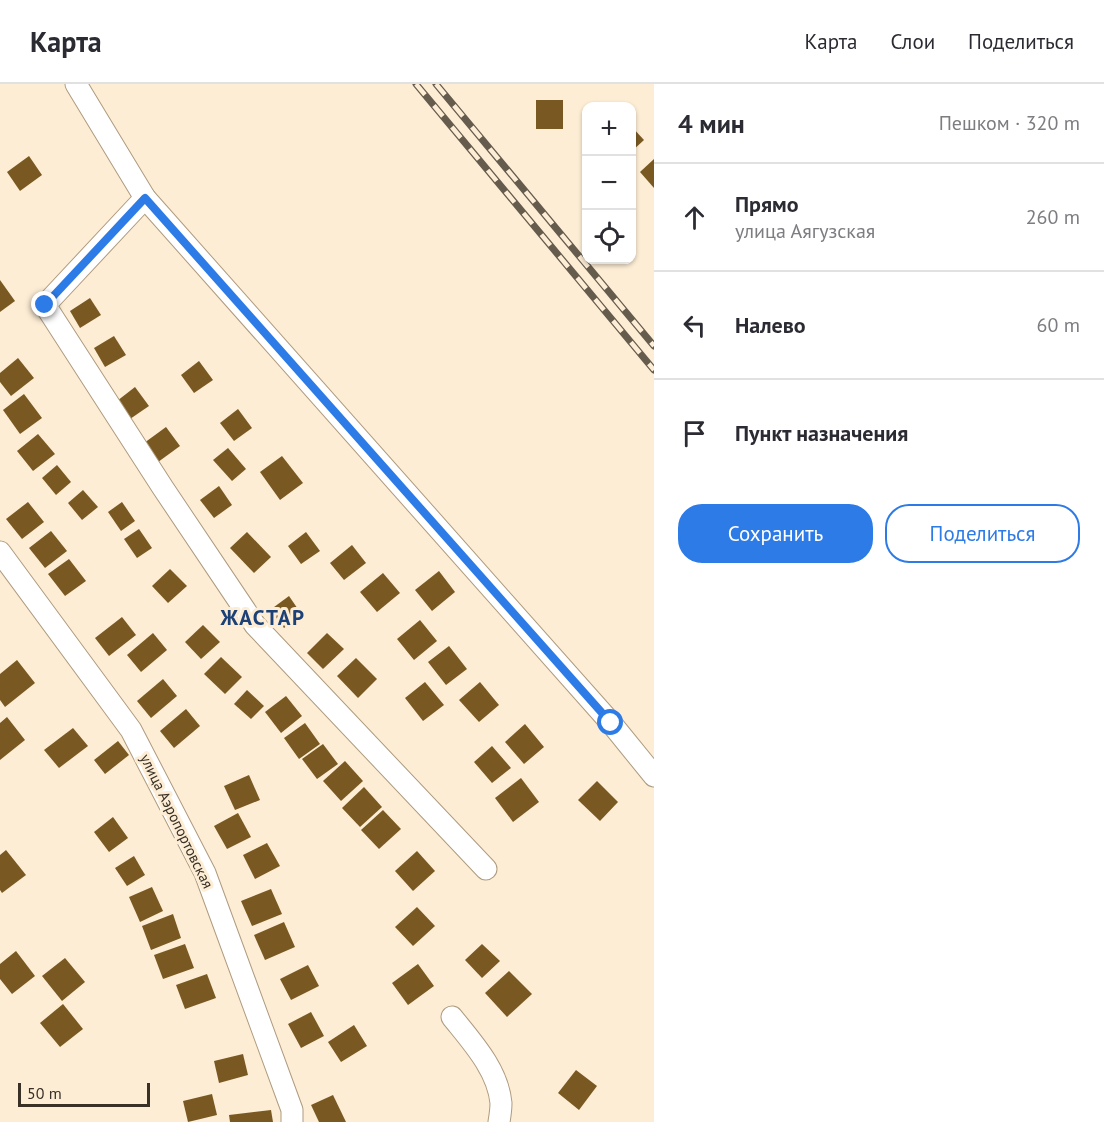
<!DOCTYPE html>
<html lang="ru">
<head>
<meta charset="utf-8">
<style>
  body { margin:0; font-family:"PT Sans",sans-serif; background:#f2f2f3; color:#2b2b33 }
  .controls { position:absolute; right:18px; top:18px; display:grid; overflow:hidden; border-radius:12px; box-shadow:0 2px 4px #0004 }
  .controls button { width:54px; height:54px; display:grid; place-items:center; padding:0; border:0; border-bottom:2px solid #e1e1e2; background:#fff; color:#2b2b33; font:30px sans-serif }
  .scale { position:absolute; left:18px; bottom:15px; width:132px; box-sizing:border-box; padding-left:6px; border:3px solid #393126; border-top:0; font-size:16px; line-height:21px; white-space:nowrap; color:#393126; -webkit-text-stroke:4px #fdedd5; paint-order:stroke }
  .stop { position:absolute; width:18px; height:18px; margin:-14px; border:4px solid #2d7be7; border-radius:50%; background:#fff }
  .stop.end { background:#2d7be7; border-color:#fff; box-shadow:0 2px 6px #0008 }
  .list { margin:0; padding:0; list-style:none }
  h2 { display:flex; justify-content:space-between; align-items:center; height:78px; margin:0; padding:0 24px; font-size:26px }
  h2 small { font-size:20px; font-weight:400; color:#7c7c81 }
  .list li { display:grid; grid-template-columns:39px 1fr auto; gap:18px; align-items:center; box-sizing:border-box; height:108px; padding:0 24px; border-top:2px solid #e1e1e2 }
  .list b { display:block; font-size:22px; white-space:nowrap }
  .list p { margin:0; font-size:20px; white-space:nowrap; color:#7c7c81 }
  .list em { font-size:20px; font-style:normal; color:#7c7c81 }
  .actions { display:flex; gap:12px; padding:18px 24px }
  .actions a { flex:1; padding:14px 0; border:2px solid #2d7be7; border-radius:24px; text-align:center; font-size:21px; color:#2d7be7 }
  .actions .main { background:#2d7be7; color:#fff }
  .icon { flex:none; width:33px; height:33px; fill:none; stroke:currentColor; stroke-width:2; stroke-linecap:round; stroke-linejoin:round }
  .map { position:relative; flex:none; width:654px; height:1038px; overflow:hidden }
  header { display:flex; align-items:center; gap:36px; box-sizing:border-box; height:84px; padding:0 30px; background:#fff; border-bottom:2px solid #e1e1e2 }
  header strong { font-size:28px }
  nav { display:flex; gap:33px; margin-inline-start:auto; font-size:21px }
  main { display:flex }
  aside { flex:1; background:#fff }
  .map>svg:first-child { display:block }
  .building { fill:#795921 }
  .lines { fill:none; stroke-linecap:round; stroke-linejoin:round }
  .street-casing { stroke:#ae9b7f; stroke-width:23 }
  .street { stroke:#fff; stroke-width:21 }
  .rail-casing { stroke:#665c4e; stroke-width:7 }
  .rail { stroke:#fdedd5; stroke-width:4.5; stroke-dasharray:14; stroke-linecap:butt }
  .route { stroke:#2d7be7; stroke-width:8 }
  .labels { text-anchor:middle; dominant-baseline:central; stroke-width:6; stroke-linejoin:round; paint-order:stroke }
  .street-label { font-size:15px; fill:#393126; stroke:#fdedd5 }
  .district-label { font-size:21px; font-weight:bold; letter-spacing:1.5px; fill:#1c4176; stroke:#fdedd5 }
</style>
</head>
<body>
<header>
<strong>Карта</strong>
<nav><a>Карта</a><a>Слои</a><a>Поделиться</a></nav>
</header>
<main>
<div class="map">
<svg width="654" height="1038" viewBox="0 0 654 1038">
  <rect width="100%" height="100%" fill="#fdedd5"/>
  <g class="building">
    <rect x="536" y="16" width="27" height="29"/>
    <polygon points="632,43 644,56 632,67"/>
    <polygon points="29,72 42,91 20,107 7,88"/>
    <polygon points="654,75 654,104 640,88"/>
    <polygon points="0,196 15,217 0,228"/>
    <polygon points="90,214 101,231 80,244 70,227"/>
    <polygon points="114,252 126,271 105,283 94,264"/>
    <polygon points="18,274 34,294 11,312 0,298 0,289"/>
    <polygon points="199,277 213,296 194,309 181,291"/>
    <polygon points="135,303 149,322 130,335 117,317"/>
    <polygon points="24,310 42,334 20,350 3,326"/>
    <polygon points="238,325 252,344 234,357 220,339"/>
    <polygon points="166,343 180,362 154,381 140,362"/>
    <polygon points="38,350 55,370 33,387 17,367"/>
    <polygon points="228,364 246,385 232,397 213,376"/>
    <polygon points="282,372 303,399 280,416 260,388"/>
    <polygon points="57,381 71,398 56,411 42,394"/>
    <polygon points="219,402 232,421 214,434 200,416"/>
    <polygon points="83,406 98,423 82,436 68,419"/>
    <polygon points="28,418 44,438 22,455 6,435"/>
    <polygon points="122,418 135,437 121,447 108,428"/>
    <polygon points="139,445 152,464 137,474 124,455"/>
    <polygon points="51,447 67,467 45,484 29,464"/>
    <polygon points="247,448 271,473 254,489 230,464"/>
    <polygon points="306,448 320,467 301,480 288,462"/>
    <polygon points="352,461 366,479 344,496 330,479"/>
    <polygon points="69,475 86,497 65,512 48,490"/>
    <polygon points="170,485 187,502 168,519 152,502"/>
    <polygon points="439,487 455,508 432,527 415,506"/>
    <polygon points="383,489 400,509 377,528 360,508"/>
    <polygon points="289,512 302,531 284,544 270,526"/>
    <polygon points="122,533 136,551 109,572 95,554"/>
    <polygon points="420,536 437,557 414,576 397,555"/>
    <polygon points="203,541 220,558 201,575 185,558"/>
    <polygon points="153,549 167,566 141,588 127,571"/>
    <polygon points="327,549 344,565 323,585 307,569"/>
    <polygon points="449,562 467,585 446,601 428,578"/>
    <polygon points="221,573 242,593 225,610 204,590"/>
    <polygon points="356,574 377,595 358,614 337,592"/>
    <polygon points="17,576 35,599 5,623 0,616 0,590"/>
    <polygon points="163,595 177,612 151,634 137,617"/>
    <polygon points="425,598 444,621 423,637 405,614"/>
    <polygon points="480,598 499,621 479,638 459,616"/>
    <polygon points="247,606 264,622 251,635 234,620"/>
    <polygon points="286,612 302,632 281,649 265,628"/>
    <polygon points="186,625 200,642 174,664 160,647"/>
    <polygon points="7,633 25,656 0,676 0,639"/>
    <polygon points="305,639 320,660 299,675 284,654"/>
    <polygon points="525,640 544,663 524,680 505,658"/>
    <polygon points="73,644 88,662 59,684 44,666"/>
    <polygon points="118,657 129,671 105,690 94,676"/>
    <polygon points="323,660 338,680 317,695 302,675"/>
    <polygon points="492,662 511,684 492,699 474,678"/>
    <polygon points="345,677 363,697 341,717 323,697"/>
    <polygon points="249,691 260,716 235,726 224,702"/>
    <polygon points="521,694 539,718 513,738 495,714"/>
    <polygon points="597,697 618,718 600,737 578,716"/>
    <polygon points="364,703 382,723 360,743 342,724"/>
    <polygon points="383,726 401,745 379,765 361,746"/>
    <polygon points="238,729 251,753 227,765 214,742"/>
    <polygon points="113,733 128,754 109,768 94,748"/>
    <polygon points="267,759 280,782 255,795 243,771"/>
    <polygon points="6,766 26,791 2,809 0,806 0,771"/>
    <polygon points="417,767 435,787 413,807 395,787"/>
    <polygon points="134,772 145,791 127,802 115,784"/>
    <polygon points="152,803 163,827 140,838 129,813"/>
    <polygon points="271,805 282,830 252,842 241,817"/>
    <polygon points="417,823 435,842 413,862 395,843"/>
    <polygon points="173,830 181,854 151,866 142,842"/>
    <polygon points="284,838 295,863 265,876 254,851"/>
    <polygon points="185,860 194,884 163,895 154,871"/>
    <polygon points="482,860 500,877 482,894 465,876"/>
    <polygon points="16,867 35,892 12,910 0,895 0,880"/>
    <polygon points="65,874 85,898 62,917 42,892"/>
    <polygon points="418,880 434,902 408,921 392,899"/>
    <polygon points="308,881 319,902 291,916 280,895"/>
    <polygon points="509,887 532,910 507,933 485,909"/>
    <polygon points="207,890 216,914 185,925 176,901"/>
    <polygon points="63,920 83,945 60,963 40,939"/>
    <polygon points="311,928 324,952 301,964 288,940"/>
    <polygon points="354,941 367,962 341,978 328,958"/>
    <polygon points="243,970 248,991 219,999 214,977"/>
    <polygon points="576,986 597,1002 579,1026 558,1009"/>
    <polygon points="212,1010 217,1031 188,1038 183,1017"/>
    <polygon points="333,1011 346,1038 319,1038 311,1021"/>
    <polygon points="271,1026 273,1038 230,1038 229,1031"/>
  </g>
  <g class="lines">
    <defs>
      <g id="street">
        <polyline points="76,0 145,114 611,639 654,692"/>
        <polyline points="145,114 45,221 163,404 255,541 486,785"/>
        <polyline points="0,468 131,646 205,789 292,1026 292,1038"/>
        <path d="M452,933C472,958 498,986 501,1019C501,1025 500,1032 499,1038"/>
      </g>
    </defs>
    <use href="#street" class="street-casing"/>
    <use href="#street" class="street"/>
    <defs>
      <g id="rail">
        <polyline points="416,0 654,286"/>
        <polyline points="436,0 654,262"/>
      </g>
    </defs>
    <use href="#rail" class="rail-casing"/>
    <use href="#rail" class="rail"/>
  </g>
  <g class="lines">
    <polyline class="route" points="45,221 145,114 611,639"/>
  </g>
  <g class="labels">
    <g class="street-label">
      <text transform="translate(177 737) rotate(64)">улица Аэропортовская</text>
    </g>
    <g class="district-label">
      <text x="263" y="533">ЖАСТАР</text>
    </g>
  </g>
</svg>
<div class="controls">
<button>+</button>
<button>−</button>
<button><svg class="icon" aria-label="locate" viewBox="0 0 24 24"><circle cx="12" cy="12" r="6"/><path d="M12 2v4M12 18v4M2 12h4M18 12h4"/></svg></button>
</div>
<div class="scale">50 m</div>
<div class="stop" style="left:611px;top:639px"></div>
<div class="stop end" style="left:45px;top:221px"></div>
</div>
<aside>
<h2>4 мин<small>Пешком · 320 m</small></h2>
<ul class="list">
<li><svg class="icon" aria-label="ahead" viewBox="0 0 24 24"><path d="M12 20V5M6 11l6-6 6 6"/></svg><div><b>Прямо</b><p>улица Аягузская</p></div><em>260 m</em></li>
<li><svg class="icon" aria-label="left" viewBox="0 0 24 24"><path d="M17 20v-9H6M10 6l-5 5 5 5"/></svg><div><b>Налево</b></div><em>60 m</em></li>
<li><svg class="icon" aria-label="arrive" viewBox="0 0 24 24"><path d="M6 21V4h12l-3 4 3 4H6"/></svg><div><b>Пункт назначения</b></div></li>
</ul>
<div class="actions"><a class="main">Сохранить</a><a>Поделиться</a></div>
</aside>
</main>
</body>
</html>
